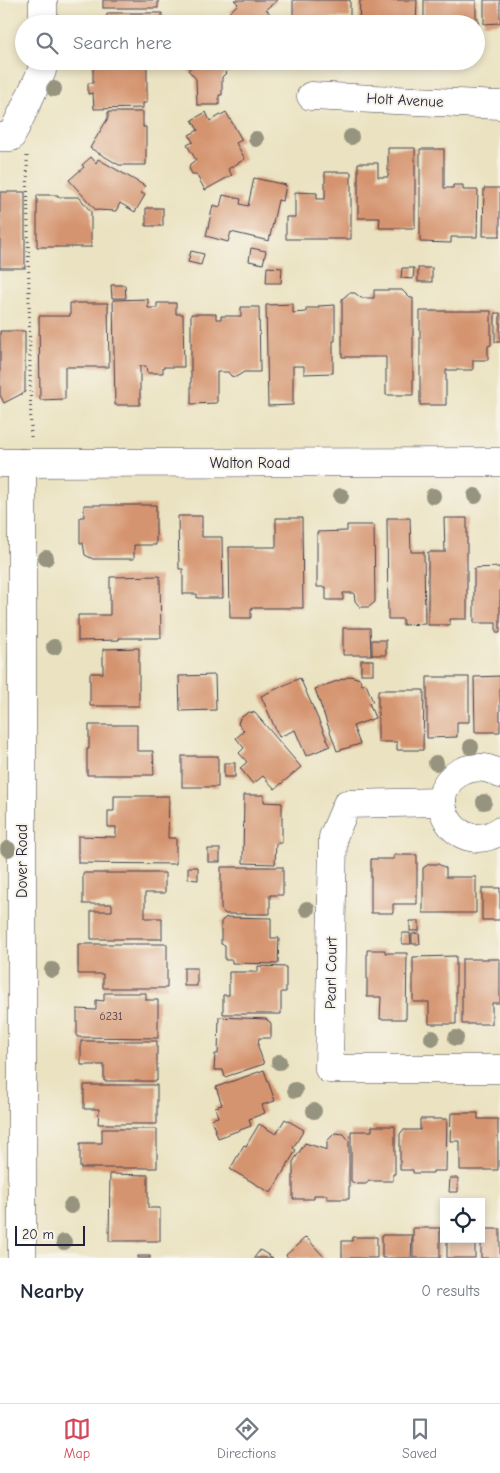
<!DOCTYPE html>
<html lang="en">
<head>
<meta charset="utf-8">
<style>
  body { margin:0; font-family:"Comic Neue",sans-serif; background:#f6f6f7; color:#1f2937 }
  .controls { position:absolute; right:15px; bottom:15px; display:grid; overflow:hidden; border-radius:0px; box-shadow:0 2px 8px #0003 }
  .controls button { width:45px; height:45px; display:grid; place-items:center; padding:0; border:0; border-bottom:1px solid #e0e1e3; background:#fff; color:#1f2937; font:25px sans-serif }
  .scale { position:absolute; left:15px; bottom:12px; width:70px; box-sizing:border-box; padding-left:5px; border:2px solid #22223b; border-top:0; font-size:14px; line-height:18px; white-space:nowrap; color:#22223b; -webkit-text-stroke:4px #f7f3e8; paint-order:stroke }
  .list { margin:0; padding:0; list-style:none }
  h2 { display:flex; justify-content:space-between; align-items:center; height:65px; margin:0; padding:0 20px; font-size:21px }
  h2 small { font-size:16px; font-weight:400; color:#747a83 }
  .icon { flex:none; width:28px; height:28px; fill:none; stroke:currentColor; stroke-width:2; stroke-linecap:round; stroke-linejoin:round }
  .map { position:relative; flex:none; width:500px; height:1258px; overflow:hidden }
  .search { position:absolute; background:#fff; box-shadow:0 2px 8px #0003; left:15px; right:15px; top:15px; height:55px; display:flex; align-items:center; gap:12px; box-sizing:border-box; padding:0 18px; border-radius:28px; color:#747a83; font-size:19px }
  .sheet { height:145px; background:#fff }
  nav { display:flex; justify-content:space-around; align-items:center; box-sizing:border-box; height:70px; border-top:1px solid #e0e1e3; background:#fff; font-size:14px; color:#747a83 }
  nav a { display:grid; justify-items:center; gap:2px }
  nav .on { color:#d1495b }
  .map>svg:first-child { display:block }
  .building { fill:#d5946f }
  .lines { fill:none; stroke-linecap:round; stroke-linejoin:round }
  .minor-casing { stroke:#403f4f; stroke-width:29 }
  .path { stroke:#403f4f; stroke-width:3; stroke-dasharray:1 4; stroke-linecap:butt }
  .minor { stroke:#fff; stroke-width:28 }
  .tree { fill:#96947f }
  .labels { text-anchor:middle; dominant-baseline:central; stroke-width:4; stroke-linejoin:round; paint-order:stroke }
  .number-label { font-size:12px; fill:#4f3e48 }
  .street-label { font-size:15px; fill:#22223b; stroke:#f7f3e8 }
</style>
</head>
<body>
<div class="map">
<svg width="500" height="1258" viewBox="0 0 500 1258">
  <rect width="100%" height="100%" fill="#f7f3e8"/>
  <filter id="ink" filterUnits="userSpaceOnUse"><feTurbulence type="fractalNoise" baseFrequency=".02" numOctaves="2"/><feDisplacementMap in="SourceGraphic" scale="10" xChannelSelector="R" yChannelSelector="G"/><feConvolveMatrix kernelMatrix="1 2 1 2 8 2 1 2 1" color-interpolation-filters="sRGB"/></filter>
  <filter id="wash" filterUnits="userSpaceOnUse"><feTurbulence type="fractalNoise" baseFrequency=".0096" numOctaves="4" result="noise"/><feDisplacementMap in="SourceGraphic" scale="20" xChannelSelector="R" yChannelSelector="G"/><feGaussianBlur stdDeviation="1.12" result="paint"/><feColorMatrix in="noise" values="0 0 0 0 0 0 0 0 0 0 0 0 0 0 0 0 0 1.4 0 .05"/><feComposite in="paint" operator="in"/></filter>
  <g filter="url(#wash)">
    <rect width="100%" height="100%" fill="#eae2c0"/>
    <g id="blocks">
      <g class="building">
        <rect x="103" y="0" width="55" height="8"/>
        <polygon points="234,0 278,0 266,9 278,24 240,24 230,12 238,4"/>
        <polygon points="293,0 350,0 350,18 320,18 320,24 293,24"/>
        <polygon points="360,0 417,0 416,24 359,24"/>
        <polygon points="424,0 476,0 476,18 478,18 478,44 476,44 476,24 424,24"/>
        <polygon points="484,0 500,0 500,23 484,24"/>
        <polygon points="107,13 162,13 162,23 155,23 155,24 107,24"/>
        <polygon points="220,16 227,24 212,24"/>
        <polygon points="193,61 238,61 222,77 222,95 219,95 219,105 197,105 196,79 188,70 194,65 191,63"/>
        <polygon points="147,63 147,103 143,103 143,108 94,109 93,93 88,94 88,83 93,83 93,64"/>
        <polygon points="108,112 143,112 143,127 146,127 146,165 119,165 90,148 108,118"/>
        <polygon points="206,112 210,121 226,112 242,140 236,143 245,159 228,169 232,175 205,190 196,174 192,174 189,168 190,164 196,160 187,145 193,142 189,135 198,130 192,120"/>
        <polygon points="388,148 415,148 415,228 379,228 380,218 358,218 358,163 378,163 378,177 388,177"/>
        <polygon points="420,149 444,149 444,188 453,188 453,185 463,185 463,190 478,190 477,237 451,237 451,243 420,242"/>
        <polygon points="91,157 96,163 98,159 145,186 141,193 145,195 135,212 120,203 116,211 96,210 69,180 84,167 82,165"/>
        <polygon points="325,172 351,172 351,239 286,239 286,217 295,217 295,192 317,193 317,199 325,199"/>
        <polygon points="254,178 286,185 283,201 278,200 269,241 231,232 228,242 206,236 213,205 220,207 223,195 241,199 240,204 248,206"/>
        <polygon points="484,188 500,188 500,236 483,236"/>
        <rect x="0" y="192" width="25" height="76"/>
        <polygon points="37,195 58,195 58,197 79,197 91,212 91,247 37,247"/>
        <rect x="146" y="208" width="17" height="18"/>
        <polygon points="251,248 266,251 263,264 249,261"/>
        <polygon points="191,251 204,254 201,265 188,262"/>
        <polygon points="267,267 282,268 281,283 266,283"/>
        <polygon points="402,268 414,268 413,279 401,278"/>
        <rect x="418" y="268" width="14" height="14"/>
        <polygon points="111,285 125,285 126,298 112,298"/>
        <polygon points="374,290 402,290 410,298 413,298 413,395 386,395 386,357 342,357 342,299 349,293 355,293 361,298 374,298"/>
        <polygon points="148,299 148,308 157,308 157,303 176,303 176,314 183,314 184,367 163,367 163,373 147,373 146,366 140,366 140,405 115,405 113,300"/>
        <polygon points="70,303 108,303 109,367 65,367 65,399 40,400 39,316 70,316"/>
        <polygon points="293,304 293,313 306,312 306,308 318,308 318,306 335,305 335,341 333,341 333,373 304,374 304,366 293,366 293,405 268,406 266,305"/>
        <polygon points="241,307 259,307 260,372 244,372 236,377 231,376 228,372 217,372 217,403 191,404 191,314 216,314 216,319 221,319 221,316 241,316"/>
        <polygon points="420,311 491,311 491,345 488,346 488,360 473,360 473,370 446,370 446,405 420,405"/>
        <rect x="495" y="313" width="5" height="29"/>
        <polygon points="0,331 25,331 25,392 4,403 0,395"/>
        <polygon points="84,505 156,505 156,545 134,545 134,559 93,559 85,555 83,543 80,543 80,517 84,517"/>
        <polygon points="178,516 202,516 202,537 222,537 223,598 197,598 197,594 183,594 183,569 179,569"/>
        <polygon points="276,518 302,518 303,608 251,608 251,618 230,618 229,547 276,547"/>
        <polygon points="387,518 410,518 411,552 424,552 425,624 403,625 403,619 388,619"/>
        <polygon points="444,518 467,518 467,619 450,619 450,625 428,625 428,552 445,552"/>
        <polygon points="347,525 374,525 375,602 369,607 360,607 355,601 354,593 343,593 343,600 326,600 326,587 317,587 317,532 347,531"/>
        <polygon points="500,567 500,633 496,633 496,623 474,623 474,568"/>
        <polygon points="160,576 161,638 119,638 119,640 78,641 78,615 110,615 110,577"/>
        <polygon points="343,628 370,628 371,655 343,655"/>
        <rect x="372" y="640" width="14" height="15"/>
        <polygon points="139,648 139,706 90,706 90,673 103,673 103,649"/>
        <rect x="361" y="660" width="12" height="14"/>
        <polygon points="215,675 216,710 180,711 179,676"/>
        <polygon points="351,676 360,679 362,685 366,684 373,702 369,703 375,718 353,726 360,744 337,751 315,689"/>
        <polygon points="500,676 500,732 475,732 474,677"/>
        <polygon points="427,677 469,677 469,722 457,722 457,737 427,738"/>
        <polygon points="300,678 330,746 306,756 295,730 279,737 261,696"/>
        <polygon points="378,690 424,690 423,750 397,750 397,742 378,742"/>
        <polygon points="249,712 255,713 301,767 275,789 263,776 253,784 240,768 247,762 239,753 244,748 236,738 244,731 238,724 240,718"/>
        <polygon points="89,725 137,725 137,751 153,751 154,775 87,775 87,749 89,749"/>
        <rect x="182" y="756" width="36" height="31"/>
        <rect x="224" y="763" width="11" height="14"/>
        <polygon points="244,795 264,795 264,802 282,803 282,843 276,843 275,864 243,863"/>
        <polygon points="114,796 169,796 168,838 176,838 176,864 78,863 78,836 116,837 116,827 108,827 108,811 114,811"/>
        <rect x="208" y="849" width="12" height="13"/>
        <polygon points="394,855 417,855 417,904 393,904 393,913 371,913 371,859 394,859"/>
        <polygon points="429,864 438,864 446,868 446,877 476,877 476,913 423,913 423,868"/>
        <polygon points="188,867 198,867 198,880 188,879"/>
        <polygon points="221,867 283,867 283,895 270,895 270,914 225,914 221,909"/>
        <polygon points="83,873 165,873 165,893 145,893 145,918 162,918 162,939 91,939 91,911 112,911 112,904 83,904"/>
        <rect x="482" y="888" width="18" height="32"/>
        <polygon points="226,917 271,918 271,938 279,938 278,964 232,963 232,960 225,960 225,945 221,944 221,922"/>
        <rect x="410" y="921" width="9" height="10"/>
        <polygon points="402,933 410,933 411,944 402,944"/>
        <polygon points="419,933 420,944 412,944 412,934"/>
        <polygon points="78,944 167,944 167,988 103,988 103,974 78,974"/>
        <polygon points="367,950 385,950 385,953 407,953 406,1019 380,1019 381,997 367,997"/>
        <polygon points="456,956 456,1024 429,1024 429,1002 413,1002 413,957"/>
        <polygon points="462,959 500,959 500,1003 492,1003 492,1024 462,1024"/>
        <polygon points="258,966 286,967 286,992 281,992 281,1014 223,1014 223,995 229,995 229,972 258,972"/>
        <rect x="184" y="968" width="13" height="18"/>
        <polygon points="104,993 146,993 146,1000 158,1000 158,1038 77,1037 77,1009 96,1010 96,1000 104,1001"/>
        <polygon points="219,1017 266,1019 271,1023 271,1038 259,1038 258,1047 264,1064 225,1077 223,1070 214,1070 215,1054 218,1054"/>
        <polygon points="81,1041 157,1041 157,1081 104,1081 104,1065 81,1065"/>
        <polygon points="264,1070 275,1101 262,1105 265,1113 249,1119 251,1126 218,1138 211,1119 218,1117 215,1107 222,1105 216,1087"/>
        <polygon points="84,1085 157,1085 157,1124 98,1124 99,1109 84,1109"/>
        <polygon points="451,1113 478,1113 478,1119 498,1119 498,1170 460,1170 460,1141 450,1141"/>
        <polygon points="285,1119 304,1130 293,1148 296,1150 271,1193 230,1169 244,1145 246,1146 259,1124 276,1134"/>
        <polygon points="420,1119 447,1119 446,1171 433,1171 433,1173 413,1173 413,1170 400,1170 400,1134 403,1130 420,1130"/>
        <polygon points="372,1126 395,1126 395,1174 393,1174 393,1181 369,1181 366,1184 356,1184 351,1181 351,1131 372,1131"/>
        <polygon points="102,1129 157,1129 157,1168 80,1168 80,1143 102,1143"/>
        <polygon points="335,1133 344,1134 349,1141 349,1199 327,1199 327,1195 314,1195 314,1199 293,1199 293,1162 305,1143 327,1150 327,1141"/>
        <polygon points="110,1174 148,1175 148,1208 160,1208 160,1241 109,1241"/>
        <polygon points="450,1178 458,1178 458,1192 449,1192"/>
        <rect x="413" y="1228" width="27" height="30"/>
        <rect x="481" y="1229" width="19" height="29"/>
        <polygon points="382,1235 412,1235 411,1258 382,1258"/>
        <polygon points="306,1237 325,1258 288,1258 286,1255"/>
        <polygon points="352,1237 377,1237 377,1258 342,1258 342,1241 352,1241"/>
        <rect x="447" y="1239" width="28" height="19"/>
        <polygon points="260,1250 273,1258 254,1258"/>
        <rect x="138" y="1256" width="12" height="2"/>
      </g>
    </g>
  </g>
  <g filter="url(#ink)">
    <use href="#blocks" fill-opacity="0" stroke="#403f4f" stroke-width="1"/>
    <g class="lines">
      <defs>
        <g id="minor">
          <polyline points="43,24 43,0"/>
          <polyline points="311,96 500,105"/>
          <polyline points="0,137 11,137 42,71 42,61"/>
          <polyline points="0,463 500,462"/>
          <polyline points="22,463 22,1258"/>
          <path d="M500,774C488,767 476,765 463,771C418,790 453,860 500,831"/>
          <polyline points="442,802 347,804 333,837 329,1069 500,1069"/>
        </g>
      </defs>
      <use href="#minor" class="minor-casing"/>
      <polyline class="path" points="27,156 31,437"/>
      <use href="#minor" class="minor"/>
    </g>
    <g class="tree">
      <circle cx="54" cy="89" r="8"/>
      <circle cx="351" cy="137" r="8"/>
      <circle cx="256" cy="139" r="8"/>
      <circle cx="341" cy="496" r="8"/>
      <circle cx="433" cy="496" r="8"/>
      <circle cx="475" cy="496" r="8"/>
      <circle cx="46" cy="558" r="8"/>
      <circle cx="54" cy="647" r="8"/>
      <circle cx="471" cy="747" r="8"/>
      <circle cx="436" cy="763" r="8"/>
      <circle cx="484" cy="802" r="8"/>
      <circle cx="8" cy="849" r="8"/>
      <circle cx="307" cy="909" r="8"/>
      <circle cx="52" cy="970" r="8"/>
      <circle cx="432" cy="1038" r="8"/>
      <circle cx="456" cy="1038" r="8"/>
      <circle cx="279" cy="1062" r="8"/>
      <circle cx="295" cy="1090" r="8"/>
      <circle cx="314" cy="1111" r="8"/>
      <circle cx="71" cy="1206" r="8"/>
      <circle cx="64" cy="1242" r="8"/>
    </g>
  </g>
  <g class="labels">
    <g class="number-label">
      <text x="111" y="1016">6231</text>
    </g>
    <g class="street-label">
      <text transform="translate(405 100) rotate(3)">Holt Avenue</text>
      <text x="250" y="463">Walton Road</text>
      <text transform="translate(22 861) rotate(-90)">Dover Road</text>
      <text transform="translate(331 973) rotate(-89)">Pearl Court</text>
    </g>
  </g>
</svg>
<div class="controls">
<button><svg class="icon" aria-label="locate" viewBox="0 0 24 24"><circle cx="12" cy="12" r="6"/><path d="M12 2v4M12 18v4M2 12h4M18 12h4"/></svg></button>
</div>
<div class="scale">20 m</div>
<div class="search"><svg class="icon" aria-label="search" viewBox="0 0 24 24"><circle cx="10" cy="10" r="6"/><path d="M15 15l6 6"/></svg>Search here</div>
</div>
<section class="sheet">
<h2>Nearby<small>0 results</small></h2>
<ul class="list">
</ul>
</section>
<nav>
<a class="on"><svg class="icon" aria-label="map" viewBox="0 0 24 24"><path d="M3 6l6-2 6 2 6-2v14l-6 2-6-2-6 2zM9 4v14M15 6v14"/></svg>Map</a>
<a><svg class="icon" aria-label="directions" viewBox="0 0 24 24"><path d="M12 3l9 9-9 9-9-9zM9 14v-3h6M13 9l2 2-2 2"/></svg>Directions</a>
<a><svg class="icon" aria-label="saved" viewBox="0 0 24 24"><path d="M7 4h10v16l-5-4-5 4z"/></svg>Saved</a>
</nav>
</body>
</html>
